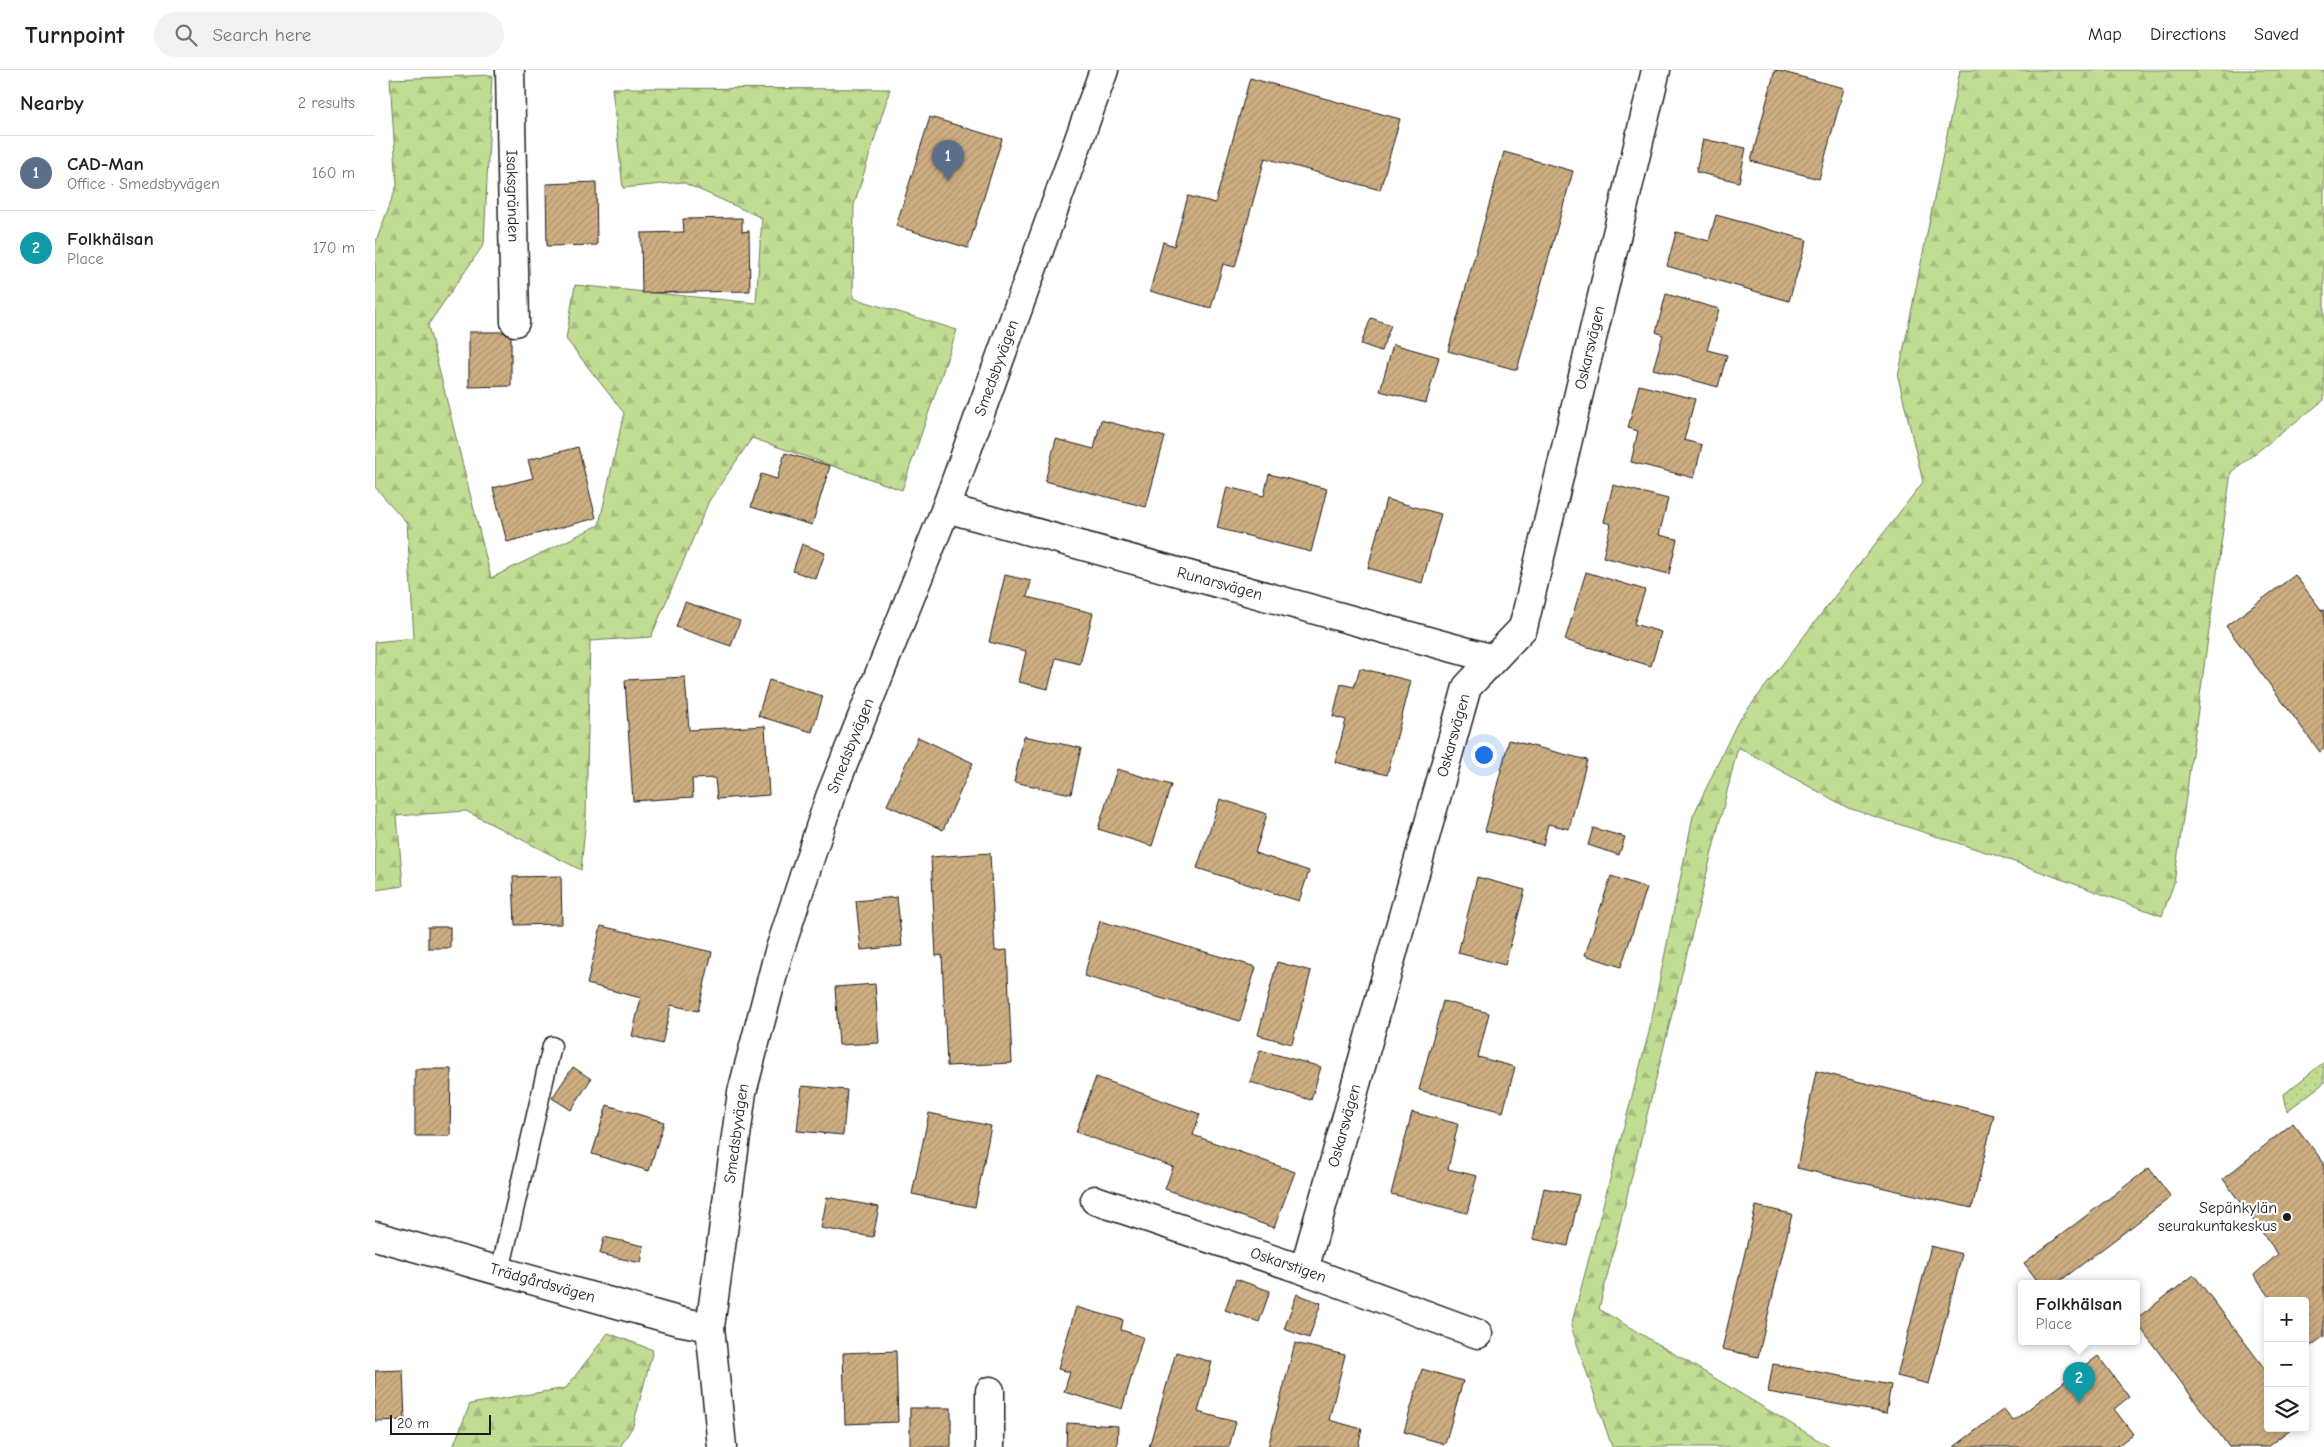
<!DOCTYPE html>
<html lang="en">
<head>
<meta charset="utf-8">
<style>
  body { margin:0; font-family:"Comic Neue",sans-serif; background:#f2f2f2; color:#202124 }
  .controls { position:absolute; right:15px; bottom:15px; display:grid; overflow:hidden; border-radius:5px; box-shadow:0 2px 8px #0003 }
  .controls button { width:45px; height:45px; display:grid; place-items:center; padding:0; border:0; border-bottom:1px solid #e0e0e0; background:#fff; color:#202124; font:25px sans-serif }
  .scale { position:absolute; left:15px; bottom:12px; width:101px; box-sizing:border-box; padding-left:5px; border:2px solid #1c1c1c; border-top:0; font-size:14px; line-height:18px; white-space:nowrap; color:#1c1c1c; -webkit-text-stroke:4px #fff; paint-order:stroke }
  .you { position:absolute; left:1108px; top:684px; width:18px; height:18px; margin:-12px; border:4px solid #fff; border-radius:50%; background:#1a73e8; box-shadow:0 0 0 8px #1a73e833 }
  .badge { display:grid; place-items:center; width:32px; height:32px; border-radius:50%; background:#0f766e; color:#fff; font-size:16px; font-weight:700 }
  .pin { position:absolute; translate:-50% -41px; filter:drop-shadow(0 1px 2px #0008) }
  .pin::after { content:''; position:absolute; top:26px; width:18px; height:15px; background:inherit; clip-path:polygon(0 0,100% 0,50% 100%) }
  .popup { position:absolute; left:1643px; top:1210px; width:122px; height:65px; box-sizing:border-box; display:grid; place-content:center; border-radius:5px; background:#fff; filter:drop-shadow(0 1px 4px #0005); font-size:16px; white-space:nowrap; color:#757577 }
  .popup b { font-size:19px; color:#202124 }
  .popup::after { content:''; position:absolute; left:50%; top:100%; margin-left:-10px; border:10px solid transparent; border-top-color:#fff }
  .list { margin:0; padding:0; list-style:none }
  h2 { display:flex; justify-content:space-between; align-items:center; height:65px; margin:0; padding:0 20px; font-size:21px }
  h2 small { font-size:16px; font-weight:400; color:#757577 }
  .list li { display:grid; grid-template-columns:32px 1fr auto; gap:15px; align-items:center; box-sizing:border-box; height:75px; padding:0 20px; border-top:1px solid #e0e0e0 }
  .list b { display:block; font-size:19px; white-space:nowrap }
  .list p { margin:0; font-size:16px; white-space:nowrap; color:#757577 }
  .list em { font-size:16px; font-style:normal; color:#757577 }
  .icon { flex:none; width:28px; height:28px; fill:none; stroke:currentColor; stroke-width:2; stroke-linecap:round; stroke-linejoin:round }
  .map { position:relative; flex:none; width:1949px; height:1377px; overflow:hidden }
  header { display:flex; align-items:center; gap:30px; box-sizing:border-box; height:70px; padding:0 25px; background:#fff; border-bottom:1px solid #e0e0e0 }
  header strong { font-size:24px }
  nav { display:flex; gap:28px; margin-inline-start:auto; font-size:18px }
  .search { width:350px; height:45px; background:#f2f2f2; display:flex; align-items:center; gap:12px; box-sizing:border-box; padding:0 18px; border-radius:28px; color:#757577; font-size:19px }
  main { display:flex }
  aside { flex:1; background:#fff }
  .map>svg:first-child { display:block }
  .green { fill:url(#green-dots); stroke:#6e7c58 }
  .forest { fill:url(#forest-firs); stroke:#6e7c58 }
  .building { fill:url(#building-hatch); stroke:#1c1c1c }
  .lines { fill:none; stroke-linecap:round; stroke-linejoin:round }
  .service-casing { stroke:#1c1c1c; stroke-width:21 }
  .minor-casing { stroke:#1c1c1c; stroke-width:31 }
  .secondary-casing { stroke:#1c1c1c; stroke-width:31 }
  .service { stroke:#fff; stroke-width:18 }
  .minor { stroke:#fff; stroke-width:28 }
  .secondary { stroke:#fff; stroke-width:28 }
  .poi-dot { fill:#1c1c1c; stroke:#fff; stroke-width:2 }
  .labels { text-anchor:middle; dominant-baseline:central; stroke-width:4.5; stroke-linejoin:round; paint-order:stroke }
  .street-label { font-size:16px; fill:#1c1c1c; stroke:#fff }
  .poi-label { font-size:16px; fill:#1c1c1c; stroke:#fff; text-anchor:end }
</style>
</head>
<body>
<header>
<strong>Turnpoint</strong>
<div class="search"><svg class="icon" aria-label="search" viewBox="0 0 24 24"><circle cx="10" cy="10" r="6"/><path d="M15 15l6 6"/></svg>Search here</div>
<nav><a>Map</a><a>Directions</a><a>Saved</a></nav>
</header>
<main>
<aside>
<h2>Nearby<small>2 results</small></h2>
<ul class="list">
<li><span class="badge" style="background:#5c6f8a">1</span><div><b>CAD-Man</b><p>Office · Smedsbyvägen</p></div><em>160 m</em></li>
<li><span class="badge" style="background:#0f9aa8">2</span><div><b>Folkhälsan</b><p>Place</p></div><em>170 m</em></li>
</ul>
</aside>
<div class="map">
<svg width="1949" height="1377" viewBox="0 0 1949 1377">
  <defs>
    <pattern id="green-dots" width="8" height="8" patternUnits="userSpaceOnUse" patternTransform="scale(1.25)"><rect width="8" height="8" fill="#c1dc93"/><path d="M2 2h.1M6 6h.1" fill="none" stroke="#a5bc7e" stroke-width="1.8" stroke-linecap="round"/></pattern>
    <pattern id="forest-firs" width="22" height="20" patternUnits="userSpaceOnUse" patternTransform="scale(1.25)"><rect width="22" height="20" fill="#c1dc93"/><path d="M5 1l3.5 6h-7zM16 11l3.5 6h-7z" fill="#a5bc7e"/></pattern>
    <pattern id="building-hatch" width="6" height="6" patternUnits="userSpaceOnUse" patternTransform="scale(1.25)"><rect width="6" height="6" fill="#ceae82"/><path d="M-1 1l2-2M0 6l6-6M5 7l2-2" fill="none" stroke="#b09570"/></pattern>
  </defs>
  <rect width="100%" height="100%" fill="#fff"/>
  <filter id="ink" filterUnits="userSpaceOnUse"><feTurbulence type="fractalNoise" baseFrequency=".02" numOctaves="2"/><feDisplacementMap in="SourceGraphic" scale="10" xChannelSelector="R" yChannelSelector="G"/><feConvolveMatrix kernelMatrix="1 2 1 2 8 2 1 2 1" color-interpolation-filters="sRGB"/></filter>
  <g filter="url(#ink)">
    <polygon class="green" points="1949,992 1949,1013 1912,1041 1909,1024"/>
    <g class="forest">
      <polygon points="1585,0 1949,0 1949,330 1856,402 1799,813 1787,846 1623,786 1473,738 1363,677 1224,1239 1455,1377 1237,1377 1196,1256 1274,962 1318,746 1362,653 1548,412 1523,307"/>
      <polygon points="117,5 109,174 53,255 116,508 224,455 249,343 191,269 200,215 381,233 387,148 307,112 248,118 237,18 515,19 479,135 478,228 582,260 527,420 377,368 334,431 276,567 215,571 211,747 206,800 91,741 22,746 28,816 0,820 0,572 39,568 32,453 0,417 0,174 22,115 15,9"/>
      <polygon points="233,1263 278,1280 258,1356 245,1377 78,1377 95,1334 191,1318"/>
    </g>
    <g class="building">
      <polygon points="1400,0 1469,18 1444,109 1376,91"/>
      <polygon points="875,8 1025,49 1005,120 890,88 860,197 848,194 836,238 775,221 788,172 799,176 813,126 840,133"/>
      <polygon points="555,47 627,69 593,178 521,156"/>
      <polygon points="1328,69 1371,78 1364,112 1321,102"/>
      <polygon points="1129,82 1198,101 1142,300 1073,281"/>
      <polygon points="221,112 222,175 172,176 171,114"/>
      <polygon points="1341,145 1432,170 1414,231 1292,196 1301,162 1334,171"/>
      <polygon points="367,148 367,162 374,161 375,221 267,223 266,163 309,162 308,149"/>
      <polygon points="1291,224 1344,239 1332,280 1352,285 1343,317 1278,299 1288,265 1281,262"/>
      <polygon points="996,248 1016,255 1006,281 986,274"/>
      <polygon points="94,262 136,262 136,316 94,317"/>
      <polygon points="1018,274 1064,287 1051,333 1005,321"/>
      <polygon points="1264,315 1320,329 1309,370 1327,375 1319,408 1256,392 1263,361 1253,358"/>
      <polygon points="726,350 790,367 771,437 670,411 681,369 719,379"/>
      <polygon points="203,377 221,448 132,472 118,418 158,408 153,390"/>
      <polygon points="410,383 455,396 437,455 376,437 386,404 402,409"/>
      <polygon points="894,404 952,419 936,482 842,458 852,417 889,426"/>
      <polygon points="1238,415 1293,429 1284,465 1302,469 1294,504 1228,487 1236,454 1229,452"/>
      <polygon points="1011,429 1066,444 1047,513 993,498"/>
      <polygon points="427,474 450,483 441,509 418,501"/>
      <polygon points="1211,502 1270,520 1259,554 1286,562 1276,596 1190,570"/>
      <polygon points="630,505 656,511 652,527 718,543 705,594 681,588 673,619 644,612 651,581 614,572"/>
      <polygon points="1920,505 1947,541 1949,540 1949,679 1945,682 1851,556"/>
      <polygon points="310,532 365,551 356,576 301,557"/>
      <polygon points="985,598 1036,611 1012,705 960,692 971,650 958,646 966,614 979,617"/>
      <polygon points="310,607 314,660 390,656 394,725 342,729 340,708 317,709 318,727 258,731 250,610"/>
      <polygon points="394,610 448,626 437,662 383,646"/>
      <polygon points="649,666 706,678 696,724 639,712"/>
      <polygon points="543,667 598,693 568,760 512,735"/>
      <polygon points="1134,670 1212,690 1194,759 1173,754 1168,775 1110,761"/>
      <polygon points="742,699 796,715 777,776 723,759"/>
      <polygon points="845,729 892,744 880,783 934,801 924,831 822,798"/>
      <polygon points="1218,758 1250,767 1244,785 1213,775"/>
      <polygon points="615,783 620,881 632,880 637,993 572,996 567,885 561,886 556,787"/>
      <polygon points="186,806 187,854 140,855 138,807"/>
      <polygon points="1236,806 1272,818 1246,897 1210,885"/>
      <polygon points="1102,807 1150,820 1130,895 1083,883"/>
      <polygon points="522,827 527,876 486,880 481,831"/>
      <polygon points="725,851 881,897 865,951 709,906"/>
      <polygon points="226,856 337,882 323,941 296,935 287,974 257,966 266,928 212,914"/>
      <rect x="53" y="857" width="22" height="21"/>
      <polygon points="902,892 936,901 917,974 883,965"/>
      <polygon points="500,914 504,973 464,975 460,917"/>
      <polygon points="1068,931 1114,943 1103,987 1140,997 1128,1042 1044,1020"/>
      <polygon points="885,980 946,997 936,1030 875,1012"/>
      <polygon points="198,997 216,1009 196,1040 177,1028"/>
      <polygon points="40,999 76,999 75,1066 40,1066"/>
      <polygon points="1441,1001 1619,1045 1597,1138 1422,1098"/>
      <polygon points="721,1007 825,1044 818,1065 920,1102 899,1158 790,1119 798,1097 701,1062"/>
      <polygon points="427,1016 472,1020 468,1065 422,1061"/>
      <polygon points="232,1035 289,1052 274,1101 217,1084"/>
      <polygon points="1037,1042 1083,1054 1073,1099 1102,1106 1092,1143 1016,1124"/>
      <polygon points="554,1043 616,1056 600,1137 537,1124"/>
      <polygon points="1918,1053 1949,1093 1949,1266 1933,1278 1930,1275 1930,1231 1898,1231 1879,1205 1903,1184 1848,1109"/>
      <polygon points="1774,1098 1796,1127 1681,1214 1665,1214 1649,1193"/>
      <polygon points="1169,1118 1204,1125 1193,1176 1158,1169"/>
      <polygon points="452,1127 504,1137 498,1167 446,1158"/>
      <polygon points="1381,1136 1417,1144 1383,1287 1347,1279"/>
      <polygon points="229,1167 269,1176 266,1193 225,1184"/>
      <polygon points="1556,1176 1587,1184 1554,1314 1522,1306"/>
      <polygon points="1819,1205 1893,1303 1893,1358 1917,1358 1892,1377 1854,1377 1762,1253 1762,1248"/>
      <polygon points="861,1209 895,1221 884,1252 850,1240"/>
      <polygon points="922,1224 946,1233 934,1268 909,1259"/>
      <polygon points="701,1237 748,1250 746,1260 768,1267 747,1339 689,1322 695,1302 683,1299"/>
      <polygon points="920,1273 970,1285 954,1350 987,1359 983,1377 893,1377"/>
      <polygon points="521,1281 523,1352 470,1354 468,1283"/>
      <polygon points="801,1282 837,1292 823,1342 861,1352 854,1377 774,1377"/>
      <polygon points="1723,1286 1754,1327 1739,1339 1758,1364 1741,1377 1579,1377 1629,1339 1638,1351"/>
      <polygon points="1398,1294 1516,1315 1511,1343 1393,1322"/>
      <polygon points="1047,1299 1088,1311 1070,1374 1029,1362"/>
      <polygon points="28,1300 30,1350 0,1351 0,1301"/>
      <rect x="535" y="1338" width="41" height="39"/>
      <polygon points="692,1353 743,1356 742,1377 691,1377"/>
    </g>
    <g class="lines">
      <defs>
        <polyline id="service" points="125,1201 177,976"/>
        <g id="minor">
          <path id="s1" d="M135,0L140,252"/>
          <path id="s2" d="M571,438L1118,589"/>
          <path id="s3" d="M720,1130L929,1200L1103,1264"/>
          <path id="s4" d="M0,1166L303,1251L335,1257"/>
          <path id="s5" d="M929,1200L1092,617L1148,558L1281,0"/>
          <polyline points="615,1377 615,1321"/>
        </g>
        <g id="secondary">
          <path id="s6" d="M347,1377L335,1257L367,1022L403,885L455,727L571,438L729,0"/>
        </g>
      </defs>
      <use href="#service" class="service-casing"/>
      <use href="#minor" class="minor-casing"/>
      <use href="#secondary" class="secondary-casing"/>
      <use href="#service" class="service"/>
      <use href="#minor" class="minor"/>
      <use href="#secondary" class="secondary"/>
    </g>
  </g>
  <circle class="poi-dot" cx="1912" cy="1147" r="5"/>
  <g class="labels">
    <g class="street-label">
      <text stroke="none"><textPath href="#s1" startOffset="126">Isaksgränden</textPath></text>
      <text stroke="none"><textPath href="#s5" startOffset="975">Oskarsvägen</textPath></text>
      <text stroke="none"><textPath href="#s6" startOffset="1126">Smedsbyvägen</textPath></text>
      <text stroke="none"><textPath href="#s2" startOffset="284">Runarsvägen</textPath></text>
      <text stroke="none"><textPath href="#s5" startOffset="555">Oskarsvägen</textPath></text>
      <text stroke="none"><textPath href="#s6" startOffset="721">Smedsbyvägen</textPath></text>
      <text stroke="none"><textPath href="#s5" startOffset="150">Oskarsvägen</textPath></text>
      <text stroke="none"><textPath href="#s6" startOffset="316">Smedsbyvägen</textPath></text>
      <text stroke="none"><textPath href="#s3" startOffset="204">Oskarstigen</textPath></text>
      <text stroke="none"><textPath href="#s4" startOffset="174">Trädgårdsvägen</textPath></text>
    </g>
    <g class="poi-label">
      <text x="1902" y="1138">Sepänkylän<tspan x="1902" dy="18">seurakuntakeskus</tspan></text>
    </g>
  </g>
</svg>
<div class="controls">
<button>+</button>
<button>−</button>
<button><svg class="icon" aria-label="layers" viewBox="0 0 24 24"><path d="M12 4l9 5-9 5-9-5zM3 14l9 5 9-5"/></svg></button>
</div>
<div class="scale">20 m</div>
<div class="you"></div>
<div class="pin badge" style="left:573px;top:111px;background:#5c6f8a">1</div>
<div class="pin badge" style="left:1704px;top:1333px;background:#0f9aa8">2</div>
<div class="popup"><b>Folkhälsan</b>Place</div>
</div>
</main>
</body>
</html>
